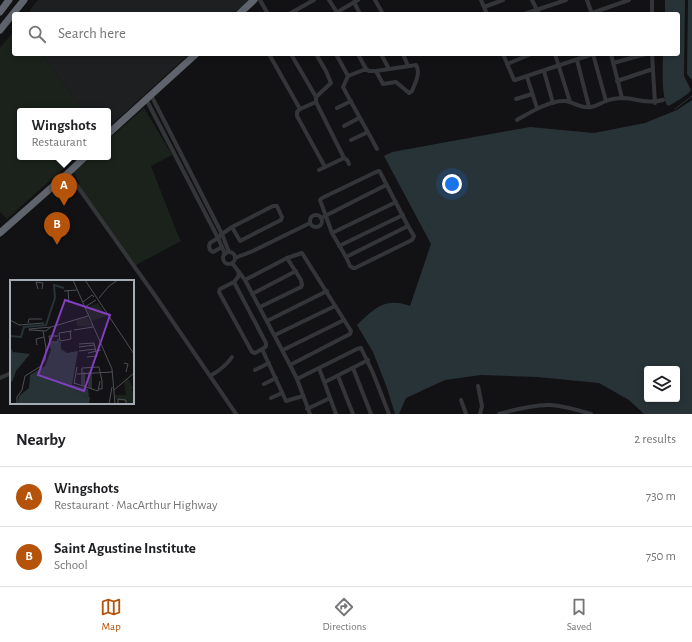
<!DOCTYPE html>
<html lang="en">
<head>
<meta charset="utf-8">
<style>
  body { margin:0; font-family:"Alegreya Sans",sans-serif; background:#f6f6f6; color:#202124 }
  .controls { position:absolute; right:12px; bottom:12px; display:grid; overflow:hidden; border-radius:4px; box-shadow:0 2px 6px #0003 }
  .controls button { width:36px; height:36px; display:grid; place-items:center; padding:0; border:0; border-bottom:1px solid #e0e0e0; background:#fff; color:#202124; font:20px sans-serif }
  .you { position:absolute; left:452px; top:184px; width:14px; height:14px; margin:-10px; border:3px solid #fff; border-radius:50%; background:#1a73e8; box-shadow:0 0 0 6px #1a73e833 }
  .badge { display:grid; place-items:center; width:26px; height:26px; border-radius:50%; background:#b45309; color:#fff; font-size:13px; font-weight:700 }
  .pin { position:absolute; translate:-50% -33px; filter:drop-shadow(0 1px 2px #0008) }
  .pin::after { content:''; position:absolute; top:21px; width:14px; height:12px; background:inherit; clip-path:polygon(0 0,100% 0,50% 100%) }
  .popup { position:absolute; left:17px; top:108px; width:94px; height:52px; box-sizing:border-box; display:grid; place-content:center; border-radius:4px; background:#fff; filter:drop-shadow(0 1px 3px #0005); font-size:13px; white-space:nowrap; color:#757577 }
  .popup b { font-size:15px; color:#202124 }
  .popup::after { content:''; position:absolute; left:50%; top:100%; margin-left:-8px; border:8px solid transparent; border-top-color:#fff }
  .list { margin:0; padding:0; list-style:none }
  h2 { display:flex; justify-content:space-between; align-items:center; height:52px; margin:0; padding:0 16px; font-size:17px }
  h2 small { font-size:13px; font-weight:400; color:#757577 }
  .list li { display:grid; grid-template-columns:26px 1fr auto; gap:12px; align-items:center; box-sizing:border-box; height:60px; padding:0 16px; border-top:1px solid #e0e0e0 }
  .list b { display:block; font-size:15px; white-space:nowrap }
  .list p { margin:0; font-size:13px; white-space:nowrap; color:#757577 }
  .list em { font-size:13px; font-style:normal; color:#757577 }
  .icon { flex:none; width:22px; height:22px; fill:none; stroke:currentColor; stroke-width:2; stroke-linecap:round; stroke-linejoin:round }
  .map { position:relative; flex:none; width:692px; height:414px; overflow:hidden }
  .search { position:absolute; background:#fff; box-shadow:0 2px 6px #0003; left:12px; right:12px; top:12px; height:44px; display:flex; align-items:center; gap:10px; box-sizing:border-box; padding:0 14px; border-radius:4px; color:#757577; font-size:15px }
  .sheet { height:172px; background:#fff }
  nav { display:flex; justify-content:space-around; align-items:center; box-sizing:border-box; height:56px; border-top:1px solid #e0e0e0; background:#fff; font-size:11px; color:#757577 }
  nav a { display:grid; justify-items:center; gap:2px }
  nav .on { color:#b45309 }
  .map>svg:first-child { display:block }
  .built { fill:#1e1f21 }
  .green { fill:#1a221b }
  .water { fill:#283338; fill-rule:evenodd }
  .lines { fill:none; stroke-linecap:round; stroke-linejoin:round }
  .stream { stroke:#283338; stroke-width:1 }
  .street { stroke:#333539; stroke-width:4 }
  .highway { stroke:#5f636b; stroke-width:7 }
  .inset-river { fill:none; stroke:#283338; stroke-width:2 }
  .inset-road { fill:none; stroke:#4c4f54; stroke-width:1 }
  .view { fill:#813fbe; fill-opacity:0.15; stroke:#813fbe; stroke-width:2 }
  .inset-edge { fill:none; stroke:#a3abb5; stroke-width:2 }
</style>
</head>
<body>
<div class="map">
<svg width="692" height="414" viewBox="0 0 692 414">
  <rect width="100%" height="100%" fill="#121214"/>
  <g class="built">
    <polygon points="38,0 249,0 233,14 27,14"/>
    <polygon points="41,54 189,54 108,128 108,111 84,111"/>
  </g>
  <g class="green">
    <polygon points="14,31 14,54 41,54 84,111 20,111 20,157 61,157 66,166 7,219 0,212 0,48"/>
    <polygon points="144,108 172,155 151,166 177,233 181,241 136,265 78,185 80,184 73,172 90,157 108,157 108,140"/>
  </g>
  <g class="water">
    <path d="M665,0H685L684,76L691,90C689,94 673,104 668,106C661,99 663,65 663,54H678V14H665Z"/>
    <polygon points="688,0 692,0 692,80 687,74"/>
    <path d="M692,100V414H644L629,400L599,383L537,377L481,375L445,380L406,398L399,414H395L387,388L373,352L357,325C369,314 380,301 397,303C402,303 406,305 410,306L431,244L384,156L392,152L530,127L594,133L645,123L677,110ZM647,369H677V399H647Z"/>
  </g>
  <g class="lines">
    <polyline class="stream" points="675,109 692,96"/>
    <g class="street">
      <polyline points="260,0 268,14"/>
      <polyline points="329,0 338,14"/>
      <polyline points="375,0 383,14"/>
      <polyline points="481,0 487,14"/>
      <polyline points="532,0 539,14"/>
      <polyline points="587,0 592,14"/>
      <polyline points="354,2 360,14"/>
      <polyline points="484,7 503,0"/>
      <polyline points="592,13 629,0"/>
      <polyline points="289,14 314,0"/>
      <polyline points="334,14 358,0"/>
      <polyline points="524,14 566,0"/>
      <polyline points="652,14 652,0"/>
      <polyline points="269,54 300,109 297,112 297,116 325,167"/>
      <polyline points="291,54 316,97 316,102 344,158 347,160 349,164"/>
      <path d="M336,54L348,76L343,87C354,108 366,128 377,149"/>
      <polyline points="358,54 366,69"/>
      <polyline points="381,54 389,69"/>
      <polyline points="403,54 408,66"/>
      <polyline points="503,54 514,80 515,80 593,54"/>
      <polyline points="555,54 570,102"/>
      <polyline points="593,54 606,101"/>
      <polyline points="611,54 622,98"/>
      <polyline points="652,54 655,103"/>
      <polyline points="577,60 589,107"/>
      <polyline points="613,63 646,54"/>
      <polyline points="507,64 531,54"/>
      <polyline points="544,71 553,103"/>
      <path d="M348,76L366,69L369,71H376L416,65C421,73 415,83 412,91L409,93L396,82L383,84L376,71"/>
      <polyline points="527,77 537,108"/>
      <polyline points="617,81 653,69"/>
      <polyline points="151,95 222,234 229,252"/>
      <polyline points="316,97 331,83 326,71 316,54"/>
      <polyline points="146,99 218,238 225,254"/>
      <polyline points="516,99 532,94"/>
      <polyline points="337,108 351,101"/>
      <polyline points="300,109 316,102"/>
      <path d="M517,120C529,113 550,100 565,101C574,102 581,109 591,107C597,106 601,103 606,101C611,99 618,98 624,98C637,99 649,104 663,100"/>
      <polyline points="344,126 359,118"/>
      <polyline points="351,140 368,132"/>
      <polyline points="319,170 344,158"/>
      <polygon points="379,171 380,172 408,226 346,257 332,233 320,200 322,198 376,172"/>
      <polyline points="68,173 156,297 236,414"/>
      <circle cx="316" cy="221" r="6"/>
      <polyline points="321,218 386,185"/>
      <polyline points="332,233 396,202"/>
      <polyline points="339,246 403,215"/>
      <polyline points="222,247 213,252 210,250 209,246 210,243 218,238 222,234 232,227 273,206 277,206 282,217 281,220 240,241 232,227"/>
      <circle cx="229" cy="258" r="6"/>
      <polyline points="346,257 350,266 353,268 355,268 412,240 414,236 408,226"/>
      <polyline points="235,258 253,251 310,223"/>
      <polyline points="232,263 245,280 290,365 350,334 351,331 302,253 287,258 245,280"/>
      <polyline points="234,282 220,289 219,292 252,352 255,353 264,348 266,346 266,343 234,282 238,277 239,272"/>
      <polyline points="252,294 296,271"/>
      <polyline points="260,307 301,287 302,285 301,280 287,258"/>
      <polyline points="267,321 327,291"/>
      <polyline points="275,335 335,306"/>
      <polyline points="262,349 286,401 303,396"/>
      <polyline points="283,350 344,320"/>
      <polyline points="290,365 297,379 357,349 361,348 373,373 389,414"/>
      <polyline points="319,368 336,414"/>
      <polyline points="353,368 371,414"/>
      <polyline points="255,370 269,363"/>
      <path d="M210,376C219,371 226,366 232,357"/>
      <polyline points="338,376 353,414"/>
      <polyline points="0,378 11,373"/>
      <polyline points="297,379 310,414"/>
      <polyline points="325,382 368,360"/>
      <polyline points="264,384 276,378"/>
      <polyline points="478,386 482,406 480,414"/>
      <polyline points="271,398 282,393"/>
      <polyline points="461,400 466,414"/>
      <polyline points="307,409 330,398"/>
      <path d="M499,414C513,410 536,404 551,405C565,406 578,410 591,414"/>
    </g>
    <g class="highway">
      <polyline points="0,12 9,0"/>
      <polyline points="239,14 254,0"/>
      <polyline points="0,30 24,0"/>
      <polyline points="108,134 196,54"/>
      <polyline points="0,233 68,173 85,157"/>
    </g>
  </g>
  <g transform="translate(10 280)">
    <rect width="124" height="124" fill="#121214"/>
    <path d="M88,23L96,36L81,41L76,28ZM77,37L83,47L67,46L66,40ZM118,98L123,108L121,110L124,112V124L105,119V115H116L114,102Z" fill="#1a221b"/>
    <path d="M51,62V69L57,73L68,71L62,105L65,112L79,119L77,124L8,123L9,116L19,108L20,95L35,86L41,70L39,63ZM0,66L3,72L20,74L6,91L2,102L0,101ZM63,105L78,109L79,117L66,111Z" fill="#283338"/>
    <path class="inset-river" d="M0,56L11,57L14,47L36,45L45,18L44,5L54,8M63,105L66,112L79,118L78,124"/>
    <path class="inset-road" d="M63,0L102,89L105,124M75,0L124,74M28,9L26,2L33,3L32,9M58,10L59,23M54,11L67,10M89,18L99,6L108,0M73,22L82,15L84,17M75,27L86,20M0,40L9,45L34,43M18,43L19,39H32M20,50L36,51L41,47M64,50L83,47M20,51L19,49L41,47L78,36M60,51L61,59L50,61L49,53L62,51M48,56H39L40,62H48V59M69,64L84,63L87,76L77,77M27,65L26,59L34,57M69,67L85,65M69,71L85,69M78,73L91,70M114,83L118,84L116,92M89,87L92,101V109H89M67,94L102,92M64,103L88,111L90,101M64,104L67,87M72,105V88L89,87M74,106V92M79,108V92M81,109V92M104,110L124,93M108,123V119L116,120V124M7,124V117L12,110L15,96L31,86L35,80L36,68L33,51M99,124L102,107"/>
    <path class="view" d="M55,20L100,35L74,111L28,95Z"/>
    <rect width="124" height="124" class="inset-edge"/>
  </g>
</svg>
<div class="controls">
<button><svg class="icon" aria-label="layers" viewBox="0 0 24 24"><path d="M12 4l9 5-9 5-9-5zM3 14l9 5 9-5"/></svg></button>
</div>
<div class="you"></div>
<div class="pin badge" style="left:64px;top:206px">A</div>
<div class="popup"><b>Wingshots</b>Restaurant</div>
<div class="pin badge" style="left:57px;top:245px">B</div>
<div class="search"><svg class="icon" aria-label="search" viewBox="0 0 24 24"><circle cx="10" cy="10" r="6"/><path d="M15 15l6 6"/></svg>Search here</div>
</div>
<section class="sheet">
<h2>Nearby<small>2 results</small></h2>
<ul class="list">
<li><span class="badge">A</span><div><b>Wingshots</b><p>Restaurant · MacArthur Highway</p></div><em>730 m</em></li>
<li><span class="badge">B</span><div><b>Saint Agustine Institute</b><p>School</p></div><em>750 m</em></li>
</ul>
</section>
<nav>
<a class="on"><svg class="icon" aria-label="map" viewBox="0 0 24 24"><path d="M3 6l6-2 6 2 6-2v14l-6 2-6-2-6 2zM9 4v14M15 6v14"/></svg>Map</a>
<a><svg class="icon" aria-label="directions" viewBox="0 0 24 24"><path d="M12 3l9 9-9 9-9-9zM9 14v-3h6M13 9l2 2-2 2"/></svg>Directions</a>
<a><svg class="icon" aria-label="saved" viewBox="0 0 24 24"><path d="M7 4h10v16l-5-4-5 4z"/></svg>Saved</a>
</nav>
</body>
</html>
